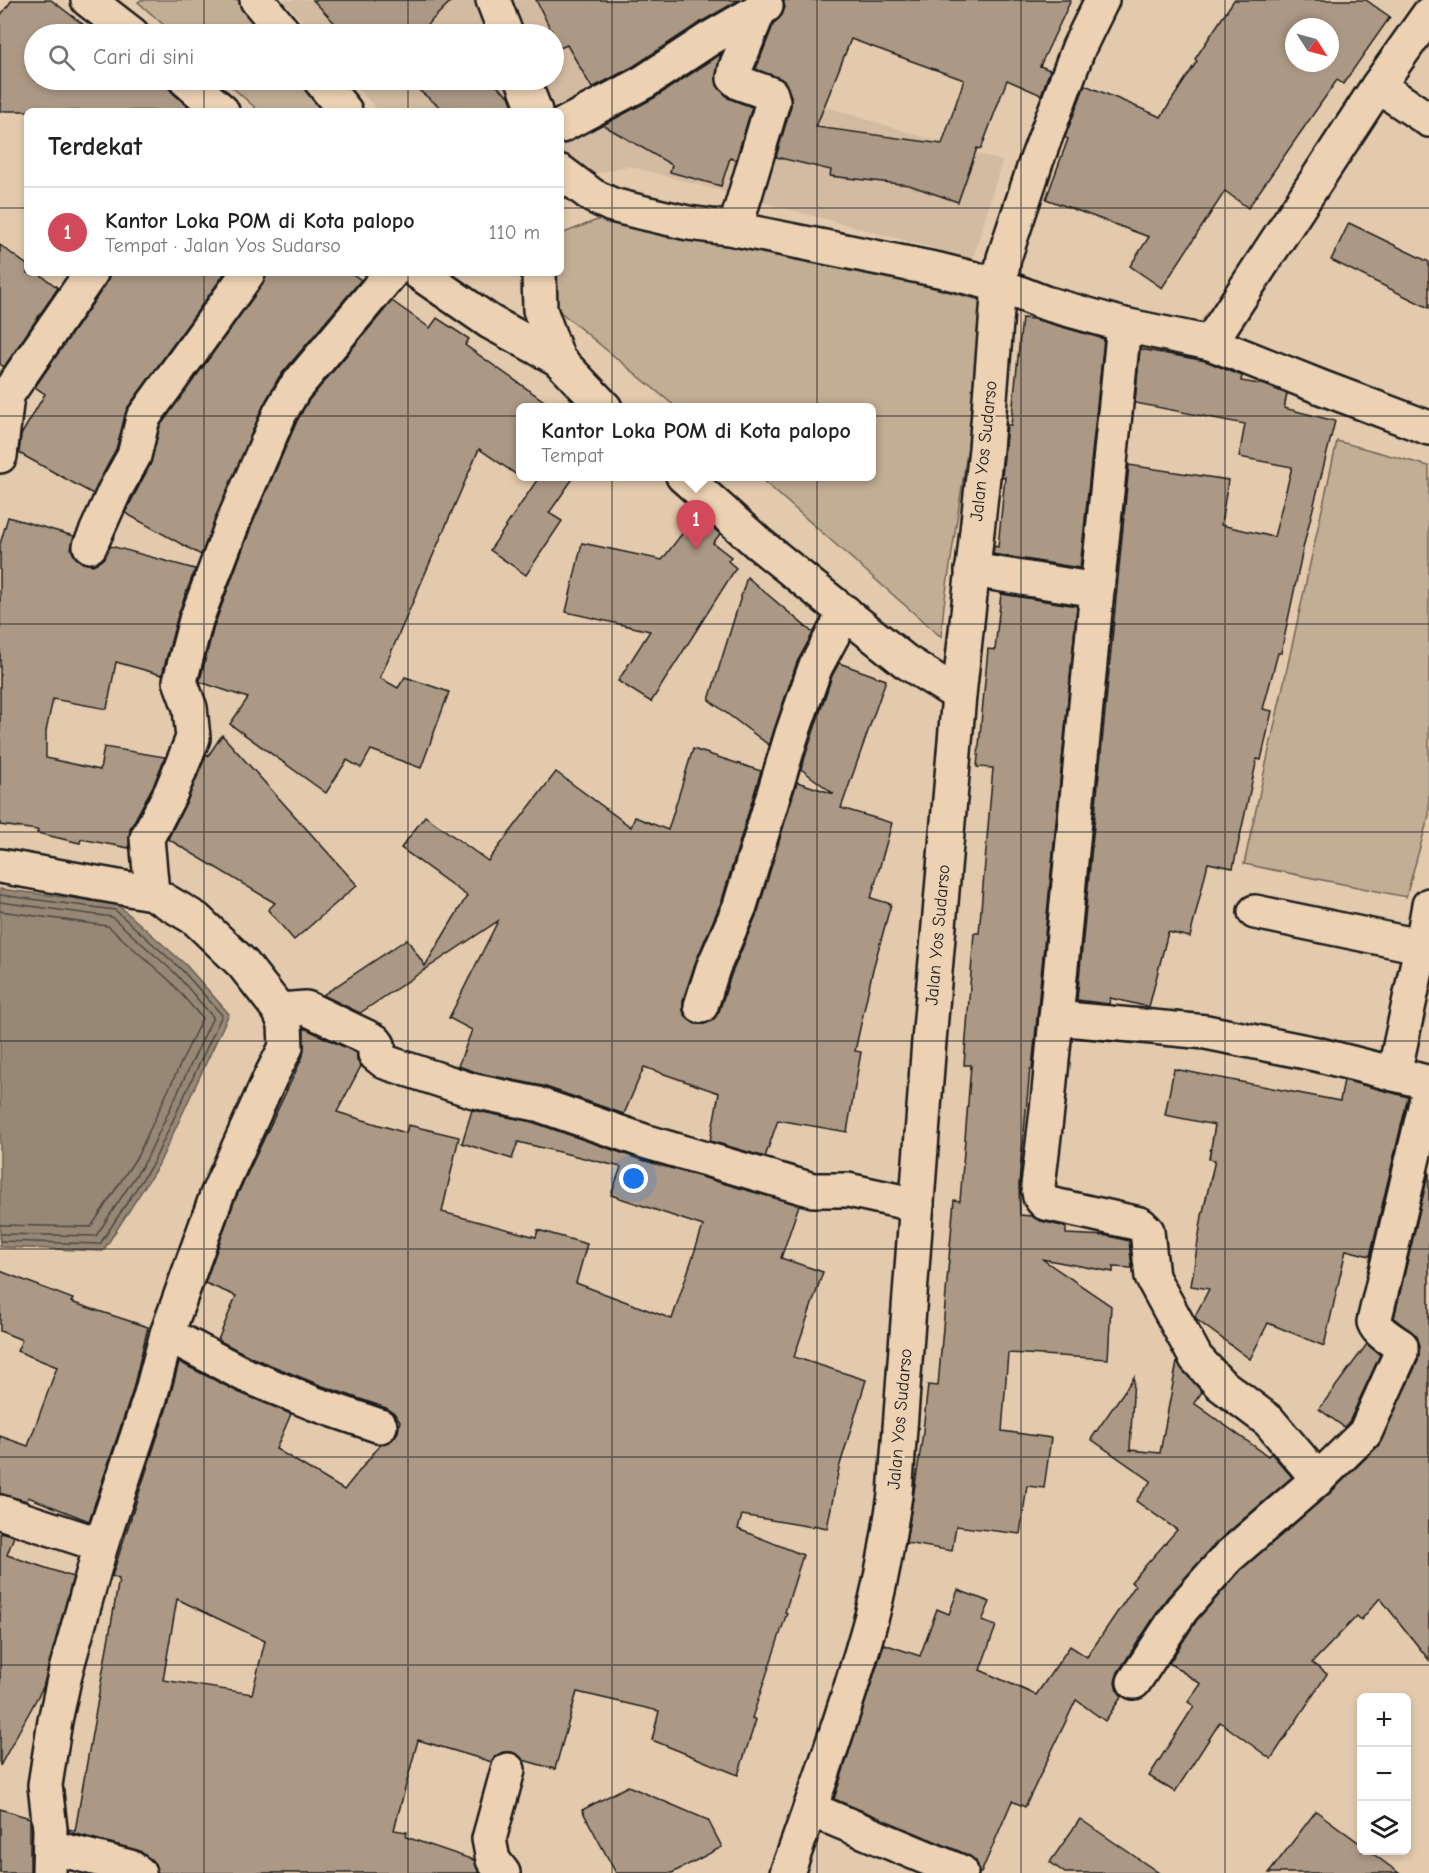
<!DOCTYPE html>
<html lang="id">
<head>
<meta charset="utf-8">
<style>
  body { margin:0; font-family:"Comic Neue",sans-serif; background:#f2f2f2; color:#222 }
  .controls { position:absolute; right:18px; bottom:18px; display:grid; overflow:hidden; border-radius:9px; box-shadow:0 3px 9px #0003 }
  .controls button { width:54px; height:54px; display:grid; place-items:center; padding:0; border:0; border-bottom:2px solid #e0e0e0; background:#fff; color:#222; font:30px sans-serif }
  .compass { position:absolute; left:1285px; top:18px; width:54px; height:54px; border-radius:50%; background:#fff; box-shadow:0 3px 9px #0003; rotate:126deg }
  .you { position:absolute; left:634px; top:1179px; width:21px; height:21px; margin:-15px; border:4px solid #fff; border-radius:50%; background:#1a73e8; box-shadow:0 0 0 9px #1a73e833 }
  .badge { display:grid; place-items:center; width:39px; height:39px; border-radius:50%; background:#d1495b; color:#fff; font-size:20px; font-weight:700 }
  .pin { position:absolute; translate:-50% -50px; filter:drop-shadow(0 2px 3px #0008) }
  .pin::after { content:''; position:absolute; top:32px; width:21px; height:18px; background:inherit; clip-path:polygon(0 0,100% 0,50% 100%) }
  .popup { position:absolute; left:516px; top:403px; width:360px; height:78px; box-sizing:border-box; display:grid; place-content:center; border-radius:9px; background:#fff; filter:drop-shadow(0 2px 4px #0005); font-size:20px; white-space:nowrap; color:#767676 }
  .popup b { font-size:22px; color:#222 }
  .popup::after { content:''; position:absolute; left:50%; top:100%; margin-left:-12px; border:12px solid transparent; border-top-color:#fff }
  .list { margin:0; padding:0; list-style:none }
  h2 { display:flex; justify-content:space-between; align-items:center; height:78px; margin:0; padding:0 24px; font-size:26px }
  h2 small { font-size:20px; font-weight:400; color:#767676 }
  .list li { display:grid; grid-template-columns:39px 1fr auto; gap:18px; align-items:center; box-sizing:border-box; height:90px; padding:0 24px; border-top:2px solid #e0e0e0 }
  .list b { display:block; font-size:22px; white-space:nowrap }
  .list p { margin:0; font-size:20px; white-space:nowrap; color:#767676 }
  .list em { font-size:20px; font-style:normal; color:#767676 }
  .icon { flex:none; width:33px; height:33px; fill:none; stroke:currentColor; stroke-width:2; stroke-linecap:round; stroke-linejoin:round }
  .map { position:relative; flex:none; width:1429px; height:1873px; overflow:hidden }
  .search { position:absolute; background:#fff; box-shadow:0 3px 9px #0003; left:24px; top:24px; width:540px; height:66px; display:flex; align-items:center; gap:15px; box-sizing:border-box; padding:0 21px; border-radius:33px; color:#767676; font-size:22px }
  .panel { position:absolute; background:#fff; box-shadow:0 3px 9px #0003; left:24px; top:108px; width:540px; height:168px; border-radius:9px }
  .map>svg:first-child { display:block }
  .built { fill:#d3bba1 }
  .green { fill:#c2ad95; stroke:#6f6458; stroke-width:1.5 }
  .water { fill:#978876; stroke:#665d52; stroke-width:1.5 }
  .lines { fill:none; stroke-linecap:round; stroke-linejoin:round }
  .shore { stroke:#4d4740; stroke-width:1.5 }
  .building { fill:#ac9985; stroke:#1c1c1c; stroke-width:1.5; fill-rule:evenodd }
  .minor-casing { stroke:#1c1c1c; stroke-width:38 }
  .minor { stroke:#ecd1b3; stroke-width:33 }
  .grid { fill:none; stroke:#1c1c1c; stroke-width:1.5; stroke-opacity:0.55 }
  .labels { text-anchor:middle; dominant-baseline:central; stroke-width:5; stroke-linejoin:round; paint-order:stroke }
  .street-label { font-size:18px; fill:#1c1c1c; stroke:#ecd1b3 }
</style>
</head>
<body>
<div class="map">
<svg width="1429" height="1873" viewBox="0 0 1429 1873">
  <rect width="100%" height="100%" fill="#e4caad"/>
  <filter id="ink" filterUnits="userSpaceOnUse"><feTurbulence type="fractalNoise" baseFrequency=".0167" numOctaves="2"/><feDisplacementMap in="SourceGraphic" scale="12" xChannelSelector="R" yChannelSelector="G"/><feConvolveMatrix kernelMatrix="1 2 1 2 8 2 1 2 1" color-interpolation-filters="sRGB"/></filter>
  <g filter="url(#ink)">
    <polygon class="built" points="283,0 659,0 675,32 700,68 1002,161 973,259 628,166 561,182 561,111 378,111 351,80 554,80 554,34 313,34"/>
    <g class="green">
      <polygon points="141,0 249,0 277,34 174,34 138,2"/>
      <polygon points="224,80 312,80 337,111 259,111"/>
      <polygon points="631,207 983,301 971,427 944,605 941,637 759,477 872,476 872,408 676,407 558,310 548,273 561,273 561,234"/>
      <polygon points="1337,441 1429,466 1429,815 1406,897 1244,864"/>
    </g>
    <polygon class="water" points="0,889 117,904 186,965 229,1014 158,1166 103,1251 0,1247"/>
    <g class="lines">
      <g class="shore">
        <polyline points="0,895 115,910 181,969 222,1015 153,1163 100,1244 0,1241"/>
        <polyline points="0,902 112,917 176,974 213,1017 146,1160 96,1236 0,1234"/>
        <polyline points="0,911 108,926 170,981 202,1018 138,1155 91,1227 0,1225"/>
      </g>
    </g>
    <g class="building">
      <polygon points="12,0 51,0 92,31 95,29 102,34 34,34 34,80 161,80 174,94 193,111 0,111 0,16"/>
      <polygon points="313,0 452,0 418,34 345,34"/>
      <polygon points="536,0 739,0 699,23 634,66 592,88 567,45 560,48"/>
      <path d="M783,0H1071L1040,66L1050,70L1041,95L1007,80L981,149L977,148L958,202L909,185L830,176L831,170L776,157L791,106V96L784,81L756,69L774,23L782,15L785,7ZM851,39L964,80L942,144L816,127Z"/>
      <path d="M1234,0H1366L1390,17L1343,84L1337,80L1248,208L1225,191L1162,288L1130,266L1149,237L1046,199L1068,139L1065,137L1085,85L1161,117L1197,61L1195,59ZM1294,27H1330V63H1294Z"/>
      <polygon points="721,54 716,75 717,85 728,98 752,107 736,160 730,158 721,186 670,172 672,165 603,125 654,98"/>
      <polygon points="406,80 489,80 509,96 515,111 445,111"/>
      <polygon points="1349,223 1429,262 1429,308 1331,260"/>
      <polygon points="0,245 27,265 27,273 38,273 58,288 4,367 0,364"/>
      <polygon points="110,273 225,273 128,407 116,449 93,494 19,453 21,435 45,394 35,387 106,284"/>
      <polygon points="266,273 351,273 361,280 279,377 264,404 201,555 125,513 150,465 160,426 263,284"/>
      <polygon points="392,301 430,328 437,318 469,339 465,345 554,408 520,408 520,477 479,449 380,678 398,688 405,677 449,692 421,768 371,750 361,768 347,760 326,793 230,724 248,698 200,682 200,680 214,626 251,527 297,421 309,400"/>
      <polygon points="1022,318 1034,319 1104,339 1080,568 993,554 994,546 998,547 1005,477 1002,477 1007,425 1011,425"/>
      <polygon points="1140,349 1206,361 1242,376 1241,381 1265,385 1287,394 1284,408 1335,421 1304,544 1281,653 1278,653 1263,709 1272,711 1261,760 1257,759 1233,868 1208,863 1190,937 1168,932 1149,1007 1110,998 1109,1004 1077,1000 1129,465 1228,480 1221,525 1274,537 1292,467 1239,457 1245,424 1135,403"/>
      <polygon points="539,477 574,477 549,513 562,521 526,575 490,550"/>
      <polygon points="697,514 720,534 713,543 731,557 728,561 736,568 651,702 618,681 650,631 566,612 582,543 662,560"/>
      <polygon points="8,517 74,536 71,549 75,557 83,563 93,565 100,561 111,546 195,569 178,615 162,675 116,662 107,709 53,699 46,731 46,758 100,770 104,747 165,757 154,784 130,829 129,848 81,839 80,843 37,833 38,830 0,825 0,544"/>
      <polygon points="747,577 813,633 797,662 769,745 709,700"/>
      <polygon points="1001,594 1077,606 1032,1069 1030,1069 1019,1184 1020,1215 1032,1216 1041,1221 1066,1227 1066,1234 1109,1236 1129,1241 1132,1268 1113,1267 1113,1272 1042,1259 1111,1306 1108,1359 1008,1353 1002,1431 1051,1438 1044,1488 1027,1486 1020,1534 956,1526 952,1551 906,1543 922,1440 928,1385 938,1386 954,1200 960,1201 971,1065 964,1065 974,933 979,933 993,768 977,767 988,649 995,650"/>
      <polygon points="839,663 886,680 841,808 892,823 871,898 891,904 873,969 855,1051 861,1052 847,1132 778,1120 765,1157 710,1141 719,1093 644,1067 624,1114 543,1086 479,1073 458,1066 472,1030 449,1018 498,921 360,1013 323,995 407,939 425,966 467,896 401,848 425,816 488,861 556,772 631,827 635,817 668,830 693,749 761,771 722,900 696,961 683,1000 683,1011 688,1019 695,1024 704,1024 713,1020 719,1012 731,975 758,911 797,782 834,794 801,769 832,676"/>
      <polygon points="222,735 357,885 294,940 268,910 275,903 168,839 188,799 206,755 208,756"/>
      <path d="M304,1028L357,1053V1060L361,1066L337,1112L406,1133L408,1125L459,1137L442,1212L536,1237L538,1230L587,1244L576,1283L672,1319L703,1226L611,1195L621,1167L518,1142L512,1159L462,1143L472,1110L532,1122L642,1160L799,1205L781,1258L823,1272L794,1357L866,1380L839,1468L827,1528L813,1525L812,1527L742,1515L738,1529L803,1555L785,1612L787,1613L752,1718L756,1720L738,1775L652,1740L659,1711L577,1692L555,1769L523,1760L512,1752H503L495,1756L492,1762L418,1740L394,1830L407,1832L406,1837L474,1860L479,1873H158L155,1864L140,1851L69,1832V1829L75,1831L119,1579L112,1576L168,1404L179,1362L238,1392L291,1414L276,1449L344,1490L381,1444L392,1440L398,1432L400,1421L394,1413L386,1408L320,1385L253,1358L218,1340L236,1296L205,1283L234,1202L303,1056ZM177,1599L265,1641L252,1694L163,1680Z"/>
      <polygon points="1174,1069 1340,1101 1344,1080 1408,1097 1370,1256 1346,1250 1324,1346 1268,1323 1250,1359 1197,1320 1195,1316 1209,1289 1191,1286 1202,1216 1215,1160 1209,1159 1215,1125 1165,1115"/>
      <polygon points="1429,1171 1429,1660 1380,1598 1361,1620 1357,1616 1312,1663 1327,1674 1271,1759 1220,1722 1175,1792 1149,1776 1194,1706 1188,1702 1201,1684 1169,1663 1197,1620 1241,1570 1330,1493 1378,1446 1418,1361 1420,1346 1417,1337 1394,1318"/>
      <polygon points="0,1271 73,1299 71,1302 148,1327 132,1393 89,1521 28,1497 27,1501 0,1494 0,1436 28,1446 57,1367 17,1351 22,1340 0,1331"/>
      <polygon points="1367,1344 1380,1355 1349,1422 1344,1427 1319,1409"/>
      <polygon points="1177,1362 1202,1392 1194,1403 1268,1456 1271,1453 1292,1477 1216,1543 1166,1599 1118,1672 1115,1682 1117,1690 1122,1696 1105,1721 1076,1700 1025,1807 1012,1801 981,1873 979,1873 976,1861 968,1855 834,1799 884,1644 920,1656 937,1609 949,1614 958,1590 990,1602 982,1621 996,1626 980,1670 1036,1695 1070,1646 1087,1657 1135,1586 1131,1582 1177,1530 1136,1501 1151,1481 1091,1439 1134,1377 1130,1450 1160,1453"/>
      <polygon points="0,1532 14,1536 7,1555 73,1577 43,1687 0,1766"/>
      <polygon points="628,1786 708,1820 722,1847 672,1873 616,1873 582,1810"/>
      <polygon points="0,1809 30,1818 30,1873 0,1873"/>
      <polygon points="1316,1811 1362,1845 1362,1851 1369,1851 1399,1873 1269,1873"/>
      <polygon points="1080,1819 1159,1873 1065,1873 1050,1862"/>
    </g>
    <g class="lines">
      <defs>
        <g id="minor">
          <polyline points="88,0 132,34"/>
          <polyline points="257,0 285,34"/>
          <polyline points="493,0 506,34"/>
          <polyline points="186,80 222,111"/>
          <polyline points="320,80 345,111"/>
          <polyline points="523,80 535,111"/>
          <polyline points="1378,86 1429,120"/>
          <polyline points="561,126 644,82 709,39 766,6"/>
          <polyline points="561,172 593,196 612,205 636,211 688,223 735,229 939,270 999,285 1045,303 1124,325 1210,343 1323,388 1429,428"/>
          <polyline points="735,229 773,101 771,94 740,83 734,78 736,67 760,8"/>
          <polyline points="419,273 490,322 558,359 605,408"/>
          <polyline points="539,273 540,310 558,359"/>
          <polyline points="1210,343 1378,86 1429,14"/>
          <polyline points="0,456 7,395 91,273"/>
          <polyline points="683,476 758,543 905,661 959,695"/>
          <polyline points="90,546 115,490 134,456 143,418 248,273"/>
          <path d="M972,570L1097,590L1048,1102L1038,1186L1040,1197L1045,1203L1140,1224L1147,1231L1152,1277L1196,1358L1220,1384L1269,1421L1318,1479L1365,1433L1401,1353V1346C1391,1339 1378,1333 1374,1322L1429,1090"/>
          <polyline points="1097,590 1124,325"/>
          <polyline points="0,866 152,893 196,919 243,964 279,1010 285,1024 286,1047 270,1078 217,1195 167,1334 150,1398 101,1545 66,1670 55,1721 45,1785 50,1829 49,1873"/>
          <polyline points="152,893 147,838 171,792 193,738 190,708 180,681 196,620 234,520 280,413 294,389 391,273"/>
          <polyline points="1255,912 1405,943 1414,943 1424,933 1429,905"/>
          <polyline points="701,1006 713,968 740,906 792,734 815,668 845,612"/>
          <polyline points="279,1010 306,1008 375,1041 378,1045 375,1054 385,1062 474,1091 537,1104 647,1142 813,1190 848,1190 917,1205"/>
          <polyline points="1056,1018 1206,1032 1316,1054 1426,1082 1429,1087"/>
          <polyline points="1394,1074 1424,933"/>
          <polyline points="167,1334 245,1375 313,1403 380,1426"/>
          <polyline points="0,1512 101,1545"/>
          <polyline points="1134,1682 1182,1609 1228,1557 1318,1479"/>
          <polyline points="810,1809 961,1872"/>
          <polyline points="50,1847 130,1867 139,1873"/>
          <polyline points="503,1873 493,1860 489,1839 508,1770"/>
          <path d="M787,1873C816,1793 845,1712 868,1630C881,1586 888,1540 895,1495L929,1041L959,695L986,449L999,285L1004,258L1036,162L1079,47L1102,0"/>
        </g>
      </defs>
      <use href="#minor" class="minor-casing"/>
      <use href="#minor" class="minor"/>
    </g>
  </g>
  <path class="grid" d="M204,0V34M408,0V34M612,0V1873M817,0V1873M1021,0V1873M1225,0V1873M204,80V111M408,80V111M0,208H27M561,208H1429M204,273V1873M408,273V1873M0,416H1429M0,624H1429M0,832H1429M0,1041H1429M0,1249H1429M0,1457H1429M0,1665H1429"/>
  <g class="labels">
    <g class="street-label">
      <text transform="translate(984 451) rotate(-84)">Jalan Yos Sudarso</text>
      <text transform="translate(938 935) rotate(-85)">Jalan Yos Sudarso</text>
      <text transform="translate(900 1419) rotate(-85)">Jalan Yos Sudarso</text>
    </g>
  </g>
</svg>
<div class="controls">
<button>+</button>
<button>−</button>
<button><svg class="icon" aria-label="layers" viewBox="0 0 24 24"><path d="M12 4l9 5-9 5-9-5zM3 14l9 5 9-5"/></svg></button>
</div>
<svg class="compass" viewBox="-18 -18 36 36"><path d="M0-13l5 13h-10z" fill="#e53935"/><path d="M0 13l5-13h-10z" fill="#767676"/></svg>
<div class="you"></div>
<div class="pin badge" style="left:696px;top:550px">1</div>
<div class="popup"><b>Kantor Loka POM di Kota palopo</b>Tempat</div>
<div class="search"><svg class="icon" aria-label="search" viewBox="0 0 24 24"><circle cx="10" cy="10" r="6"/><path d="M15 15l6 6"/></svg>Cari di sini</div>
<section class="panel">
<h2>Terdekat<small></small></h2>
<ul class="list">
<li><span class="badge">1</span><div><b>Kantor Loka POM di Kota palopo</b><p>Tempat · Jalan Yos Sudarso</p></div><em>110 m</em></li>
</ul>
</section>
</div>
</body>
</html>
